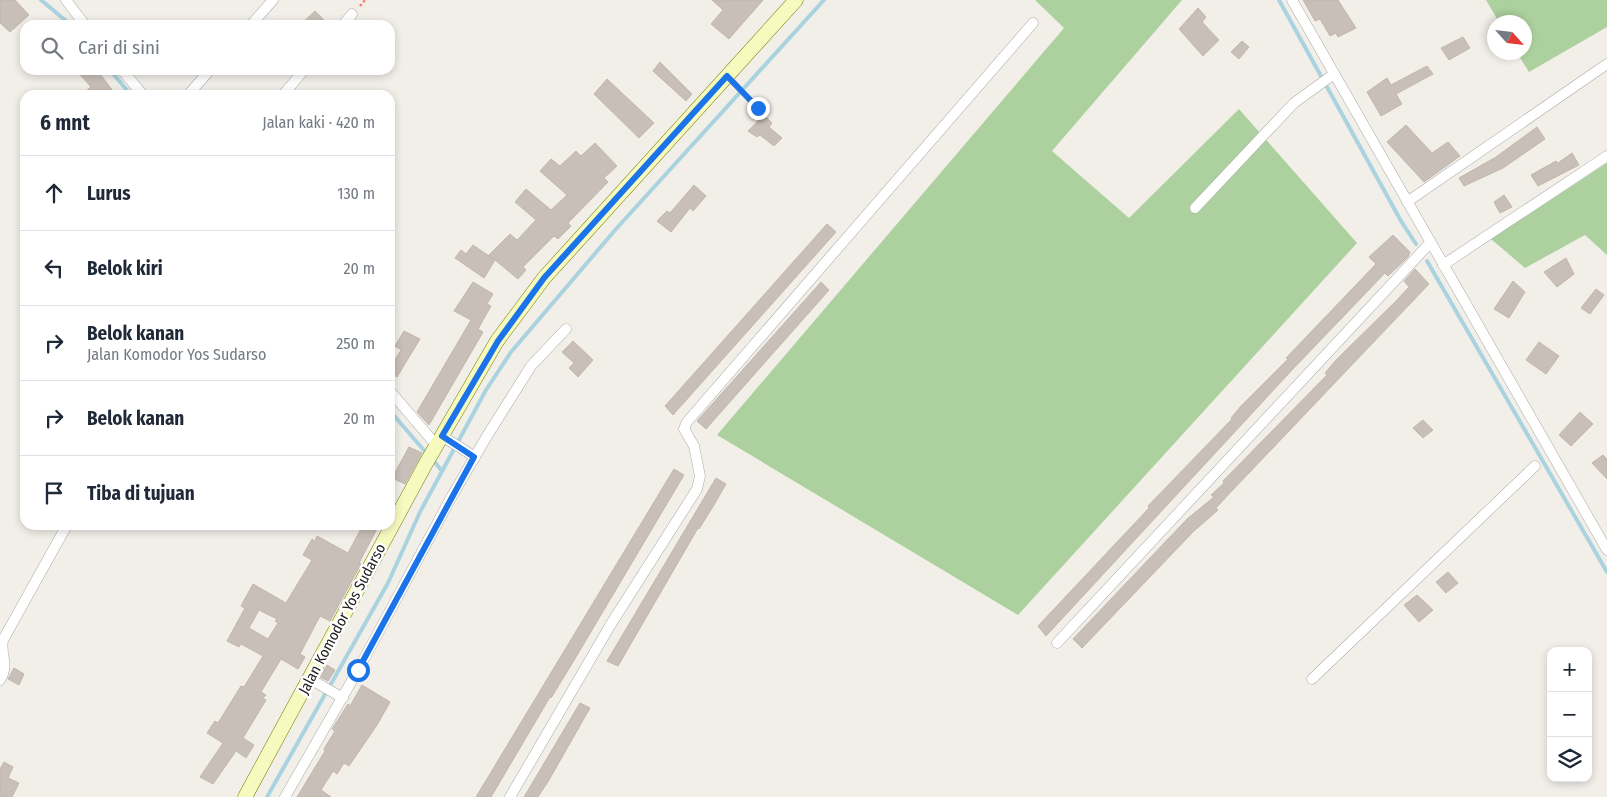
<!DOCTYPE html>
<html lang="id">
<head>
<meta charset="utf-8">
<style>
  body { margin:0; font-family:"Fira Sans Condensed",sans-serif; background:#f2f2f3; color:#1f2937 }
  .controls { position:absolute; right:15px; bottom:15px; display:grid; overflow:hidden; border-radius:10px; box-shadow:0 2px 8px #0003 }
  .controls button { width:45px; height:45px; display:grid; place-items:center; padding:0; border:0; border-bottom:1px solid #e0e1e3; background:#fff; color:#1f2937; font:25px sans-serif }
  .compass { position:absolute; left:1487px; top:15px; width:45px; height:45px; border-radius:50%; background:#fff; box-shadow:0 2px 8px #0003; rotate:117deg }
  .stop { position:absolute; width:15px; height:15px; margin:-11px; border:4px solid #1a73e8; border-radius:50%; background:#fff }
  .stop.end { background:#1a73e8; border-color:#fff; box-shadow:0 1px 5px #0008 }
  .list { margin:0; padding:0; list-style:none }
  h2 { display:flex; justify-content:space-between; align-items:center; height:65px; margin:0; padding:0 20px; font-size:21px }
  h2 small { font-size:16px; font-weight:400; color:#747a83 }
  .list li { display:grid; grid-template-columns:32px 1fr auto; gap:15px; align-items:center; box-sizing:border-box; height:75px; padding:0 20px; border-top:1px solid #e0e1e3 }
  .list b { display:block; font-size:19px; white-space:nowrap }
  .list p { margin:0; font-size:16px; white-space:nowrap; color:#747a83 }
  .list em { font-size:16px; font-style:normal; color:#747a83 }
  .icon { flex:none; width:28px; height:28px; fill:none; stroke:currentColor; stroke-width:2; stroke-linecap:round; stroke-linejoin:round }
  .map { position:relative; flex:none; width:1607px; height:797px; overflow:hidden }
  .search { position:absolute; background:#fff; box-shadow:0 2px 8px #0003; left:20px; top:20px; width:375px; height:55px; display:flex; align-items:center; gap:12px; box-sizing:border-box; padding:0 18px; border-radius:15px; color:#747a83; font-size:19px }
  .panel { position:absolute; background:#fff; box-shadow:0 2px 8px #0003; left:20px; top:90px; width:375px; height:440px; border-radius:15px }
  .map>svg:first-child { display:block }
  .forest { fill:#add19e }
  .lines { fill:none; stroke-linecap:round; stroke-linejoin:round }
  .stream { stroke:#aad3df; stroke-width:4 }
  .building { fill:#c7bfb8; stroke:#c4b6ab; fill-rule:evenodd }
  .lane-casing { stroke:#a9a9a9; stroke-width:6 }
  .street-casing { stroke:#a9a9a9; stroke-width:11 }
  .secondary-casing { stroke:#707d05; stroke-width:15 }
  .path { stroke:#fa8072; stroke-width:2.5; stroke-dasharray:2.5 2.5; stroke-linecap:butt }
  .lane { stroke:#fff; stroke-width:5 }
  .street { stroke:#fff; stroke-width:10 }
  .secondary { stroke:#f7fabf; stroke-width:14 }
  .route { stroke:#1a73e8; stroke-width:6 }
  .labels { text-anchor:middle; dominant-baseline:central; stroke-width:5; stroke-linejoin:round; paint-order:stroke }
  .street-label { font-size:15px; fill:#222; stroke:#fff }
</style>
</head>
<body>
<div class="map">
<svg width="1607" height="797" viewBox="0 0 1607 797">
  <rect width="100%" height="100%" fill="#f2efe9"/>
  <g class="forest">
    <polygon points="1035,0 1182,0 1052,151 1129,218 1239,109 1357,243 1018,615 717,435 1064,28"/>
    <polygon points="1486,0 1607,0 1607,27 1529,72 1517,53 1524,52 1524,22 1499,22"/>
    <polygon points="1607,163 1607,255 1585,235 1525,268 1491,239"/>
  </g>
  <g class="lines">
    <g class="stream">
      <polyline points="41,0 71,25"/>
      <polyline points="1279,0 1401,221 1416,244"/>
      <polyline points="110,70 131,95"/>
      <polyline points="1427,261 1607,572"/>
      <polyline points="390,411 428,455"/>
      <polyline points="433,460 442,471"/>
      <polyline points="267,797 388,583 420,512 486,390 511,352 616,229 824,0"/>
    </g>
  </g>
  <g class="building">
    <polygon points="0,0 15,0 29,15 10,32 0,23"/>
    <polygon points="712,0 763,0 729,39 711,24 723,10"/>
    <polygon points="1303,0 1338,0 1356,28 1338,37 1336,33 1330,36 1320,19 1315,21"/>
    <polygon points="1198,8 1206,17 1202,22 1219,40 1203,56 1179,29"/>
    <polygon points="315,11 329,25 300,25"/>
    <polygon points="1463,37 1470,48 1449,60 1441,48"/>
    <polygon points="1242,41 1249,47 1239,59 1231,52"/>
    <polygon points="660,62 692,94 686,101 653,71"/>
    <polygon points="1427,66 1433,74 1396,94 1402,104 1381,116 1367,92 1387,78 1391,85"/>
    <polygon points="76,70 97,70 116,95 81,95 91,87"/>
    <polygon points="607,79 654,123 639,138 594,94"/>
    <polygon points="764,115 772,123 769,127 782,138 774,146 760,135 757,137 748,131"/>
    <polygon points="1406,125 1432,153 1448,142 1460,156 1424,182 1387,142"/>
    <polygon points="1537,127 1545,139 1503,168 1464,186 1459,178 1496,157"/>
    <polygon points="595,143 617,166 604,178 608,182 568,223 571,226 558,239 554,236 523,267 526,270 518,279 489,255 510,234 517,240 536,220 515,202 526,189 551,210 567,195 540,171 551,159 560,166 576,151 581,156"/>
    <polygon points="1572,153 1579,165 1538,186 1531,175 1556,161 1558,163"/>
    <polygon points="694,185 706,196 693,211 690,208 671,232 657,221 667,211 670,213"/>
    <polygon points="1504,195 1512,207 1500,213 1494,202"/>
    <polygon points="827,224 836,232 673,415 665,406"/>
    <polygon points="1393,235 1410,252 1408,257 1388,276 1385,273 1292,370 1046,636 1038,626 1149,508 1148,506 1232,419 1231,418 1241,406 1288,359 1286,358 1376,264 1369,257"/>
    <polygon points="473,245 495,260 484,278 455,258 461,250 466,254"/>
    <polygon points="1566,258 1574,274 1557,287 1544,272"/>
    <polygon points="1415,269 1429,284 1228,495 1216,508 1218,510 1193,532 1082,648 1073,639 1187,519 1214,497 1211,495 1224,483 1223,481 1327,375 1325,373 1336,360 1397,300 1409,287 1404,281"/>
    <polygon points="1513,281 1525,292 1509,318 1494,309"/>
    <polygon points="473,282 493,294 487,304 491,306 478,329 483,332 429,425 417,412 471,320 454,311"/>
    <polygon points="821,282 829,290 706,429 697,421"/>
    <polygon points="1596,289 1604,295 1590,314 1581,308"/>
    <polygon points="404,331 420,339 397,377 390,373 390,368 401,350 395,346"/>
    <polygon points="573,341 593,360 578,377 569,368 574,363 562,352"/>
    <polygon points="1539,342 1559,356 1546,374 1526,360"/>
    <polygon points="1580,412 1593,424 1571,446 1559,435"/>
    <polygon points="1423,420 1433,430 1423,438 1413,428"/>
    <polygon points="409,447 422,453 405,484 392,478"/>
    <polygon points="1603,455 1607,459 1607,479 1592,463"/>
    <polygon points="674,469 684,475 576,657 551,698 550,697 491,797 476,797"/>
    <polygon points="716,478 726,484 714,505 699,529 698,528 618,666 607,661"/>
    <path d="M363,525H379L359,563L361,564L330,621L320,616L300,654L305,657L298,669L281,659L261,692L266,695L263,698L266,700L243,738L254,745L246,758L236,751L213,784L200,777L223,743L207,733L215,721L218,723L241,686L244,687L263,656L241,644L239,647L227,641L245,608L241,606L253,584L286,603L312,560L303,555L312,539L315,541L317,536L348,553ZM259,610L277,619L275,621L278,623L268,639L249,628Z"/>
    <polygon points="1448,572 1458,583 1446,593 1436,582"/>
    <polygon points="1417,595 1433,610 1419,622 1404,605"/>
    <polygon points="327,665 335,670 328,681 320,677"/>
    <polygon points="14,668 24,674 19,685 8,679"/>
    <polygon points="362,685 390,702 377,725 349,766 344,763 337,774 333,771 321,790 331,797 297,797 325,751 324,749 335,731 332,729 348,704 350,706"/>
    <polygon points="580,703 590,708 549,780 538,797 524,797"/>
    <polygon points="4,762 13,767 8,778 19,783 12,797 0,797 0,769"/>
  </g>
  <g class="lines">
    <defs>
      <polyline id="lane" points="728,77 758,108"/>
      <g id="street">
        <polyline points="66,0 85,25"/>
        <polyline points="1292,0 1607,550"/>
        <polyline points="251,25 273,0"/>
        <polyline points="343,25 352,14"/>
        <polyline points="122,70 143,95"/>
        <polyline points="188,95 210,70"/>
        <polyline points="283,95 304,70"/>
        <polyline points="1407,202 1607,64"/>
        <polyline points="1195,208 1294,103 1334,74"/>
        <polyline points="1443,265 1607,156"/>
        <polyline points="390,391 437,446"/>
        <polyline points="442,436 475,457"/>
        <polyline points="1057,643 1430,243"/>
        <polyline points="310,679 343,698"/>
        <polyline points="1312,679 1535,466"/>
        <path d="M0,680C10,663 0,657 3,640L67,525"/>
        <polyline points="285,797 358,670 452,496 487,436 531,366 566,329"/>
        <polyline points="510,797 611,624 697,489 700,476 694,446 684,429 687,422 1033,23"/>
      </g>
      <polyline id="secondary" points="245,797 425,465 497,341 544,278 796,0"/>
    </defs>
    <use href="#lane" class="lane-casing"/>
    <use href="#street" class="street-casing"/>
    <use href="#secondary" class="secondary-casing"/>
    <polyline class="path" points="360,6 365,0"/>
    <use href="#lane" class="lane"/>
    <use href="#street" class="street"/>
    <use href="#secondary" class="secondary"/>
  </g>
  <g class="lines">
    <polyline class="route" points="358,670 474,457 442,436 498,341 544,278 727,76 758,108"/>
  </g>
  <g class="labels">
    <g class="street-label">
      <text transform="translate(342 619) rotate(-62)">Jalan Komodor Yos Sudarso</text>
    </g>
  </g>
</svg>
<div class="controls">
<button>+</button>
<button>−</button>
<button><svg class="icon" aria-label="layers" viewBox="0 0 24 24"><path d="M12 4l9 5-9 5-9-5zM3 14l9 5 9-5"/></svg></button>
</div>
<svg class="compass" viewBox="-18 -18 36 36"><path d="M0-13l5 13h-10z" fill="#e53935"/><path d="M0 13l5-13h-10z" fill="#747a83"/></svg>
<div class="stop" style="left:358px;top:670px"></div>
<div class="stop end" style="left:758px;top:108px"></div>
<div class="search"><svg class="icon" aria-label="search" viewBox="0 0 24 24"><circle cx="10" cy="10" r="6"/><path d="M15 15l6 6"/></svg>Cari di sini</div>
<section class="panel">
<h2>6 mnt<small>Jalan kaki · 420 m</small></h2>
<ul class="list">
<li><svg class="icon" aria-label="ahead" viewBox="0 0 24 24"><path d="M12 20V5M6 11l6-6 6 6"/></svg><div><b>Lurus</b></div><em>130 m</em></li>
<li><svg class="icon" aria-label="left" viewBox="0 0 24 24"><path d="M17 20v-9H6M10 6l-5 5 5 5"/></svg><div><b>Belok kiri</b></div><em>20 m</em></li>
<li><svg class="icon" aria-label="right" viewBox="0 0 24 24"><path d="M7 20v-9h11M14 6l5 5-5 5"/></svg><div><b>Belok kanan</b><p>Jalan Komodor Yos Sudarso</p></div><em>250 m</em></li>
<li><svg class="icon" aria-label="right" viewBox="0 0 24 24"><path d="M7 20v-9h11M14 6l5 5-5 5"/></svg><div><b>Belok kanan</b></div><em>20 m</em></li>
<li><svg class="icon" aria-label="arrive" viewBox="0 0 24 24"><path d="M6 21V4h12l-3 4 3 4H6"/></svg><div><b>Tiba di tujuan</b></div></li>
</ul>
</section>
</div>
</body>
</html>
